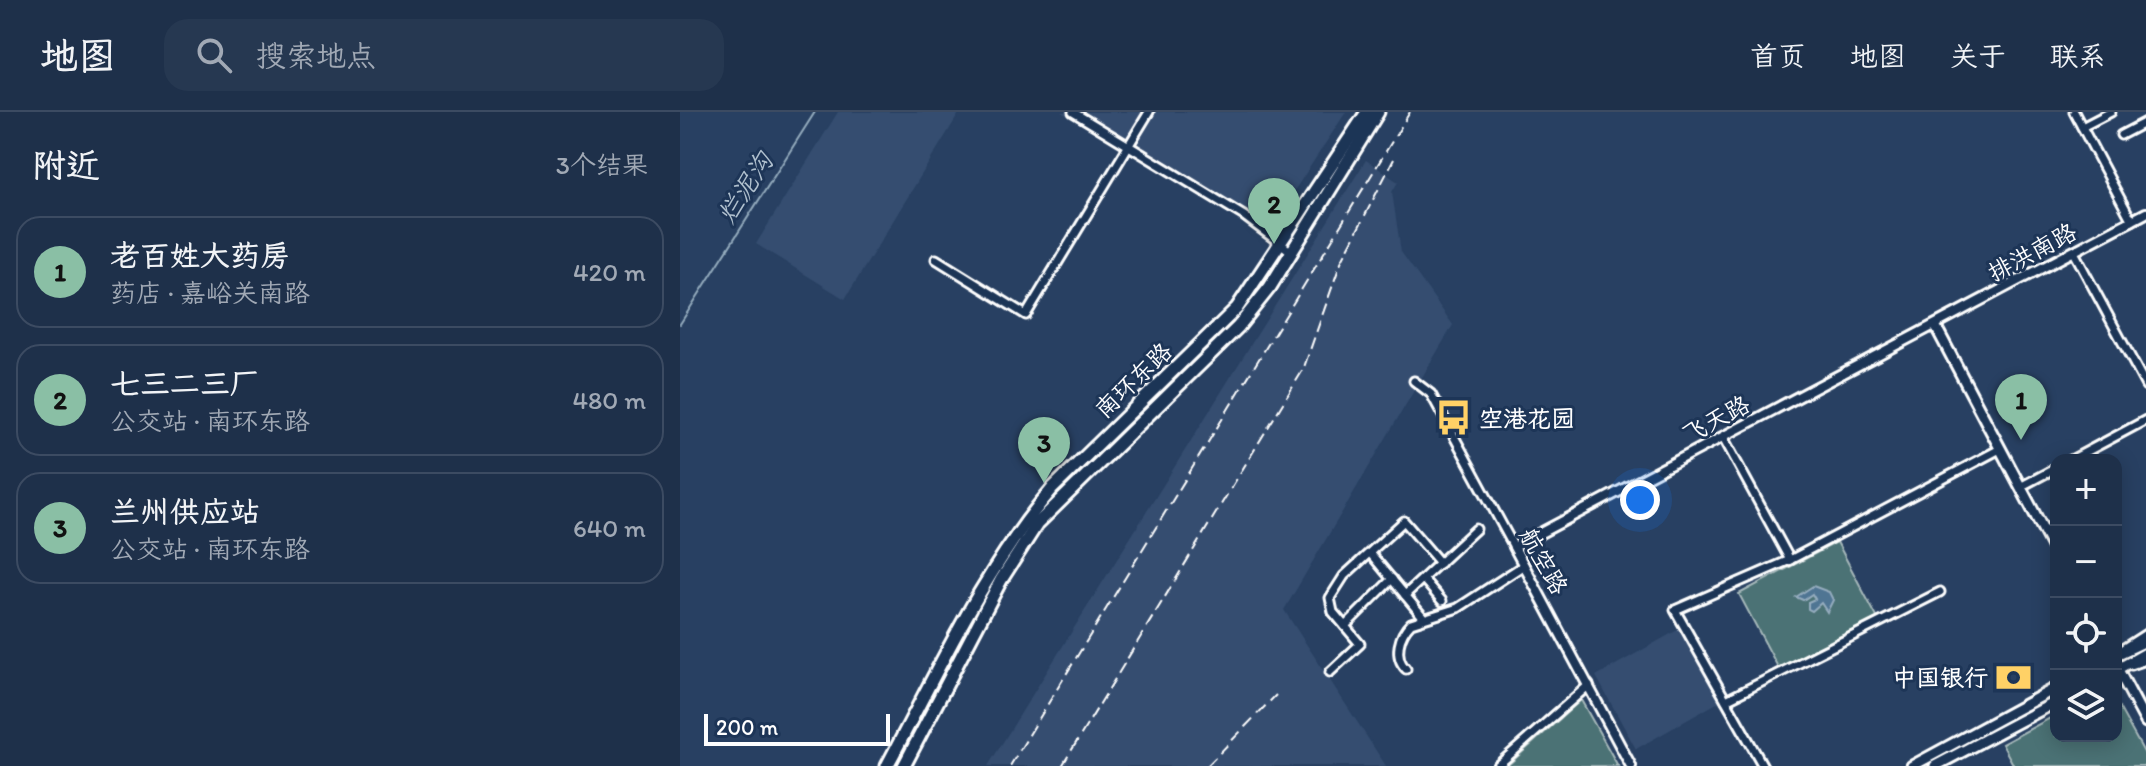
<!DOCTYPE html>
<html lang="zh">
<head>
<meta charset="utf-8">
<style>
  body { margin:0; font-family:Itim,"LXGW WenKai TC",sans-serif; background:#263851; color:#f1f3f6 }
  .controls { position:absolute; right:24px; bottom:24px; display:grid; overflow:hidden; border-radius:16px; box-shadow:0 4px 20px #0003 }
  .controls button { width:72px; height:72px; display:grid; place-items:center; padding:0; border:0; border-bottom:2px solid #3c4b62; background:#1e304a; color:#f1f3f6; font:40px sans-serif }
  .scale { position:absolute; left:24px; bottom:20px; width:186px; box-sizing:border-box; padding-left:8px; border:4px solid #fff; border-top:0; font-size:22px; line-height:28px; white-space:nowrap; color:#fff; -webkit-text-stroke:6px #1d3557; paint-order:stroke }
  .you { position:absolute; left:960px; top:388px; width:28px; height:28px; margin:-20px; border:6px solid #fff; border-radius:50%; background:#1a73e8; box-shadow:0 0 0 12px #1a73e833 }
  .badge { display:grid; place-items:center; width:52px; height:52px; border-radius:50%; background:#8abfa5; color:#111; font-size:26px; font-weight:700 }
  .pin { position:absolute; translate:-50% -66px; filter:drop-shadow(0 2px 4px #0008) }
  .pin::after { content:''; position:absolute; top:42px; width:28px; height:24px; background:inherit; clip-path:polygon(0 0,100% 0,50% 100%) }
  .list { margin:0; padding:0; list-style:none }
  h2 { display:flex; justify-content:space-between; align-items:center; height:104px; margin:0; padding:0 32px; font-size:34px }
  h2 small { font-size:26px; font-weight:400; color:#a1a9b5 }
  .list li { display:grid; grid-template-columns:52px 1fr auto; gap:24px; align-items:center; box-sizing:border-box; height:112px; margin:0 16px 16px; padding:0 16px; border:2px solid #3c4b62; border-radius:24px }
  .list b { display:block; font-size:30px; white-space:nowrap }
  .list p { margin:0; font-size:26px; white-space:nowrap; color:#a1a9b5 }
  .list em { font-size:26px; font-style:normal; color:#a1a9b5 }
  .icon { flex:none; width:44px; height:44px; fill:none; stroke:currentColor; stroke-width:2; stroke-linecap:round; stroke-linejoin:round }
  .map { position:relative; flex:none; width:1466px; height:654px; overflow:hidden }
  header { display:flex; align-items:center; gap:48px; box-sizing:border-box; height:112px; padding:0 40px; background:#1e304a; border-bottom:2px solid #3c4b62 }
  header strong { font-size:38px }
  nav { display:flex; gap:44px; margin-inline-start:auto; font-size:28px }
  .search { width:560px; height:72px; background:#263851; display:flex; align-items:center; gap:20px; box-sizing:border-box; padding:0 28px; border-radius:24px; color:#a1a9b5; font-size:30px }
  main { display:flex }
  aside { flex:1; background:#1e304a }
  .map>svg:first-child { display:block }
  .built { fill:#354d70 }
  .green { fill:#4c7275; stroke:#a6b8ba; stroke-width:2 }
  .water { fill:#4f7493; stroke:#95acbe; stroke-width:2 }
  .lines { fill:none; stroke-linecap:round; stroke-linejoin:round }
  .stream { stroke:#95acbe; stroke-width:2 }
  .minor-casing { stroke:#fff; stroke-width:13 }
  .tertiary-casing { stroke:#fff; stroke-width:14 }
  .secondary-casing { stroke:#fff; stroke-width:15 }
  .trunk-casing { stroke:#fff; stroke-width:17 }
  .minor { stroke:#1d3557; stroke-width:7 }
  .tertiary { stroke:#1d3557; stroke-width:8 }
  .secondary { stroke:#1d3557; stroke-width:9 }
  .trunk { stroke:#1d3557; stroke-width:11 }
  .rail { stroke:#fff; stroke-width:2; stroke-dasharray:12 6; stroke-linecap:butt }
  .labels { text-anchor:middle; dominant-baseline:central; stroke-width:6; stroke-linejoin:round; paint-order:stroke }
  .street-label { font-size:24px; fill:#fff; stroke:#1d3557 }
  .poi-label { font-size:24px; font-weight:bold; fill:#fff; stroke:#1d3557; text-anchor:start }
  .water-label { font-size:26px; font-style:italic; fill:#b0c0ce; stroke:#1d3557 }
</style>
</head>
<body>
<header>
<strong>地图</strong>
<div class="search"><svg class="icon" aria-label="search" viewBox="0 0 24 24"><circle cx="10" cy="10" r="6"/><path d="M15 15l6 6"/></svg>搜索地点</div>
<nav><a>首页</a><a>地图</a><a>关于</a><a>联系</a></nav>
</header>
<main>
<aside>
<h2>附近<small>3个结果</small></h2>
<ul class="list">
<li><span class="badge">1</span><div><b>老百姓大药房</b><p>药店 · 嘉峪关南路</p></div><em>420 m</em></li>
<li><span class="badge">2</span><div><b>七三二三厂</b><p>公交站 · 南环东路</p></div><em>480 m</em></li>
<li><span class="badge">3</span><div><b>兰州供应站</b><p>公交站 · 南环东路</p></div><em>640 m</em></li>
</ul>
</aside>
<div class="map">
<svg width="1466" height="654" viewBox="0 0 1466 654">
  <rect width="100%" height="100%" fill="#284062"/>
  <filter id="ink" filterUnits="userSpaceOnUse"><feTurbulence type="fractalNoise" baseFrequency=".0125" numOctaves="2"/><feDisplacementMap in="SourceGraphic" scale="16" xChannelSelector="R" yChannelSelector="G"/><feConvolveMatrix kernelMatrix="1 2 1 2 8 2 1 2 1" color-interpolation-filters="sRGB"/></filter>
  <g filter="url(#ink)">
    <g class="built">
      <polygon points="158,0 280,0 165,187 76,132"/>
      <polygon points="381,0 666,0 587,120"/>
      <polygon points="686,48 718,70 712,80 721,140 773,213 604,498 706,654 308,654"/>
      <polygon points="1003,515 1044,587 956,637 916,564"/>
    </g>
    <g class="green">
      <polygon points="1157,430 1199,509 1101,561 1059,482"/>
      <polygon points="901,588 938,654 827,654"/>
      <polygon points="1436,590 1466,644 1466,654 1334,654 1322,632 1376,603 1376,624 1436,624"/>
    </g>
    <polygon class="water" points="1133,474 1149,480 1153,488 1147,500 1141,491 1132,499 1128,497 1128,490 1135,487 1132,482 1123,488 1116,485"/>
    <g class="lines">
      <polyline class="stream" points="0,212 135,0"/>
      <defs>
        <g id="minor">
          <polyline points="393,0 564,104 613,141"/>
          <polyline points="1394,0 1452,109"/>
          <polyline points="1402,15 1431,0"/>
          <polyline points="1441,23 1466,10"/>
          <polyline points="1394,140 1466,274"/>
          <polyline points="256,147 346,203 469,0"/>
          <polyline points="734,269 751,282 834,435"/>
          <polyline points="1043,325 1110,448 1320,337"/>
          <polyline points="1391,348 1466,308"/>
          <polyline points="1340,375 1376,356"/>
          <polyline points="690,441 744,506"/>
          <polyline points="743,467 762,489"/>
          <polyline points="725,483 796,417"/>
          <polyline points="665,514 712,467"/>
          <polyline points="1441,538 1466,522"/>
          <polyline points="1451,553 1466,548"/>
          <path d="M726,557C713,544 719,523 731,511L778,496L844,453"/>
          <polyline points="650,560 680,532 653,500 650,486 664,464 724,409 760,451"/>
          <polyline points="1046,588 1260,480"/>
          <polyline points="817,654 909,573"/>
          <polyline points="1083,654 995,498 1110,448"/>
        </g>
        <polyline id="tertiary" points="951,654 834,435 1466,101"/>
        <g id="secondary">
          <polyline points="1256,215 1376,442"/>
          <polyline points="1436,543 1466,529"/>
          <polyline points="1436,554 1466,610"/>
          <polyline points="1436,558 1466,541"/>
          <polyline points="1232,654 1376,576"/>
          <polyline points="1255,654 1376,590"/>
        </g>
        <g id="trunk">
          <path d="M207,654C258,559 303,458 373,376L557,196L687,0"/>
          <polyline points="224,654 321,468 357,412 558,215 590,175 698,0"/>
        </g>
      </defs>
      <use href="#minor" class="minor-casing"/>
      <use href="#tertiary" class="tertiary-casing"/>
      <use href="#secondary" class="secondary-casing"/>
      <use href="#trunk" class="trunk-casing"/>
      <use href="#minor" class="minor"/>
      <use href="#tertiary" class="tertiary"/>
      <use href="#secondary" class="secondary"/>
      <use href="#trunk" class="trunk"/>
      <g class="rail">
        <polyline points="330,654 730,0"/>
        <polyline points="382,654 623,258 661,150 714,47"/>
        <polyline points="527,654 596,583"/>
      </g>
    </g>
  </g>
  <defs>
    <symbol id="bus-bare" viewBox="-9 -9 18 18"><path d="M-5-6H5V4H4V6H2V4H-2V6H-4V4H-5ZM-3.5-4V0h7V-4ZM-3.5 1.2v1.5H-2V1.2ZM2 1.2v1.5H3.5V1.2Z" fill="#ffd166" stroke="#1d3557" stroke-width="2.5" paint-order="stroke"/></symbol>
    <symbol id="bank-bare" viewBox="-9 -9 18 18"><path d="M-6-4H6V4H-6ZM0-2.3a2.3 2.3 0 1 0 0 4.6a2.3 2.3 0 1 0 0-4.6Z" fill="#ffd166" stroke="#1d3557" stroke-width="2.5" paint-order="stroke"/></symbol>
  </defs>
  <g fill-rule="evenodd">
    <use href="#bus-bare" x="748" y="280" width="51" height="51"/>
    <use href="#bank-bare" x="1308" y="540" width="51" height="51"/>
  </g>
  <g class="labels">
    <g class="street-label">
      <text transform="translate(1352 140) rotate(-28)">排洪南路</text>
      <text transform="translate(453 268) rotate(-44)">南环东路</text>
      <text transform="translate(1036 307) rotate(-28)">飞天路</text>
      <text transform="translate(864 449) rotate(61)">航空路</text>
    </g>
    <g class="poi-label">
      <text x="799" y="306">空港花园</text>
      <text x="1308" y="565" text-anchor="end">中国银行</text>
    </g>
    <g class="water-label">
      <text transform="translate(65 76) rotate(-57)">烂泥沟</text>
    </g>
  </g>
</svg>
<div class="controls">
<button>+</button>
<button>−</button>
<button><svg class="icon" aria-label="locate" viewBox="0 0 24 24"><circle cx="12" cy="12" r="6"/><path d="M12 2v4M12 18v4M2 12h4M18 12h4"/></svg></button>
<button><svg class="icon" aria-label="layers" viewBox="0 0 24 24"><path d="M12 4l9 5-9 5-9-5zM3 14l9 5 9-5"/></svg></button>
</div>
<div class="scale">200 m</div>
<div class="you"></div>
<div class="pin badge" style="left:1341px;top:328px">1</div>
<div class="pin badge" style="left:594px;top:132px">2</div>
<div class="pin badge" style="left:364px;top:371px">3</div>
</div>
</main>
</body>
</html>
